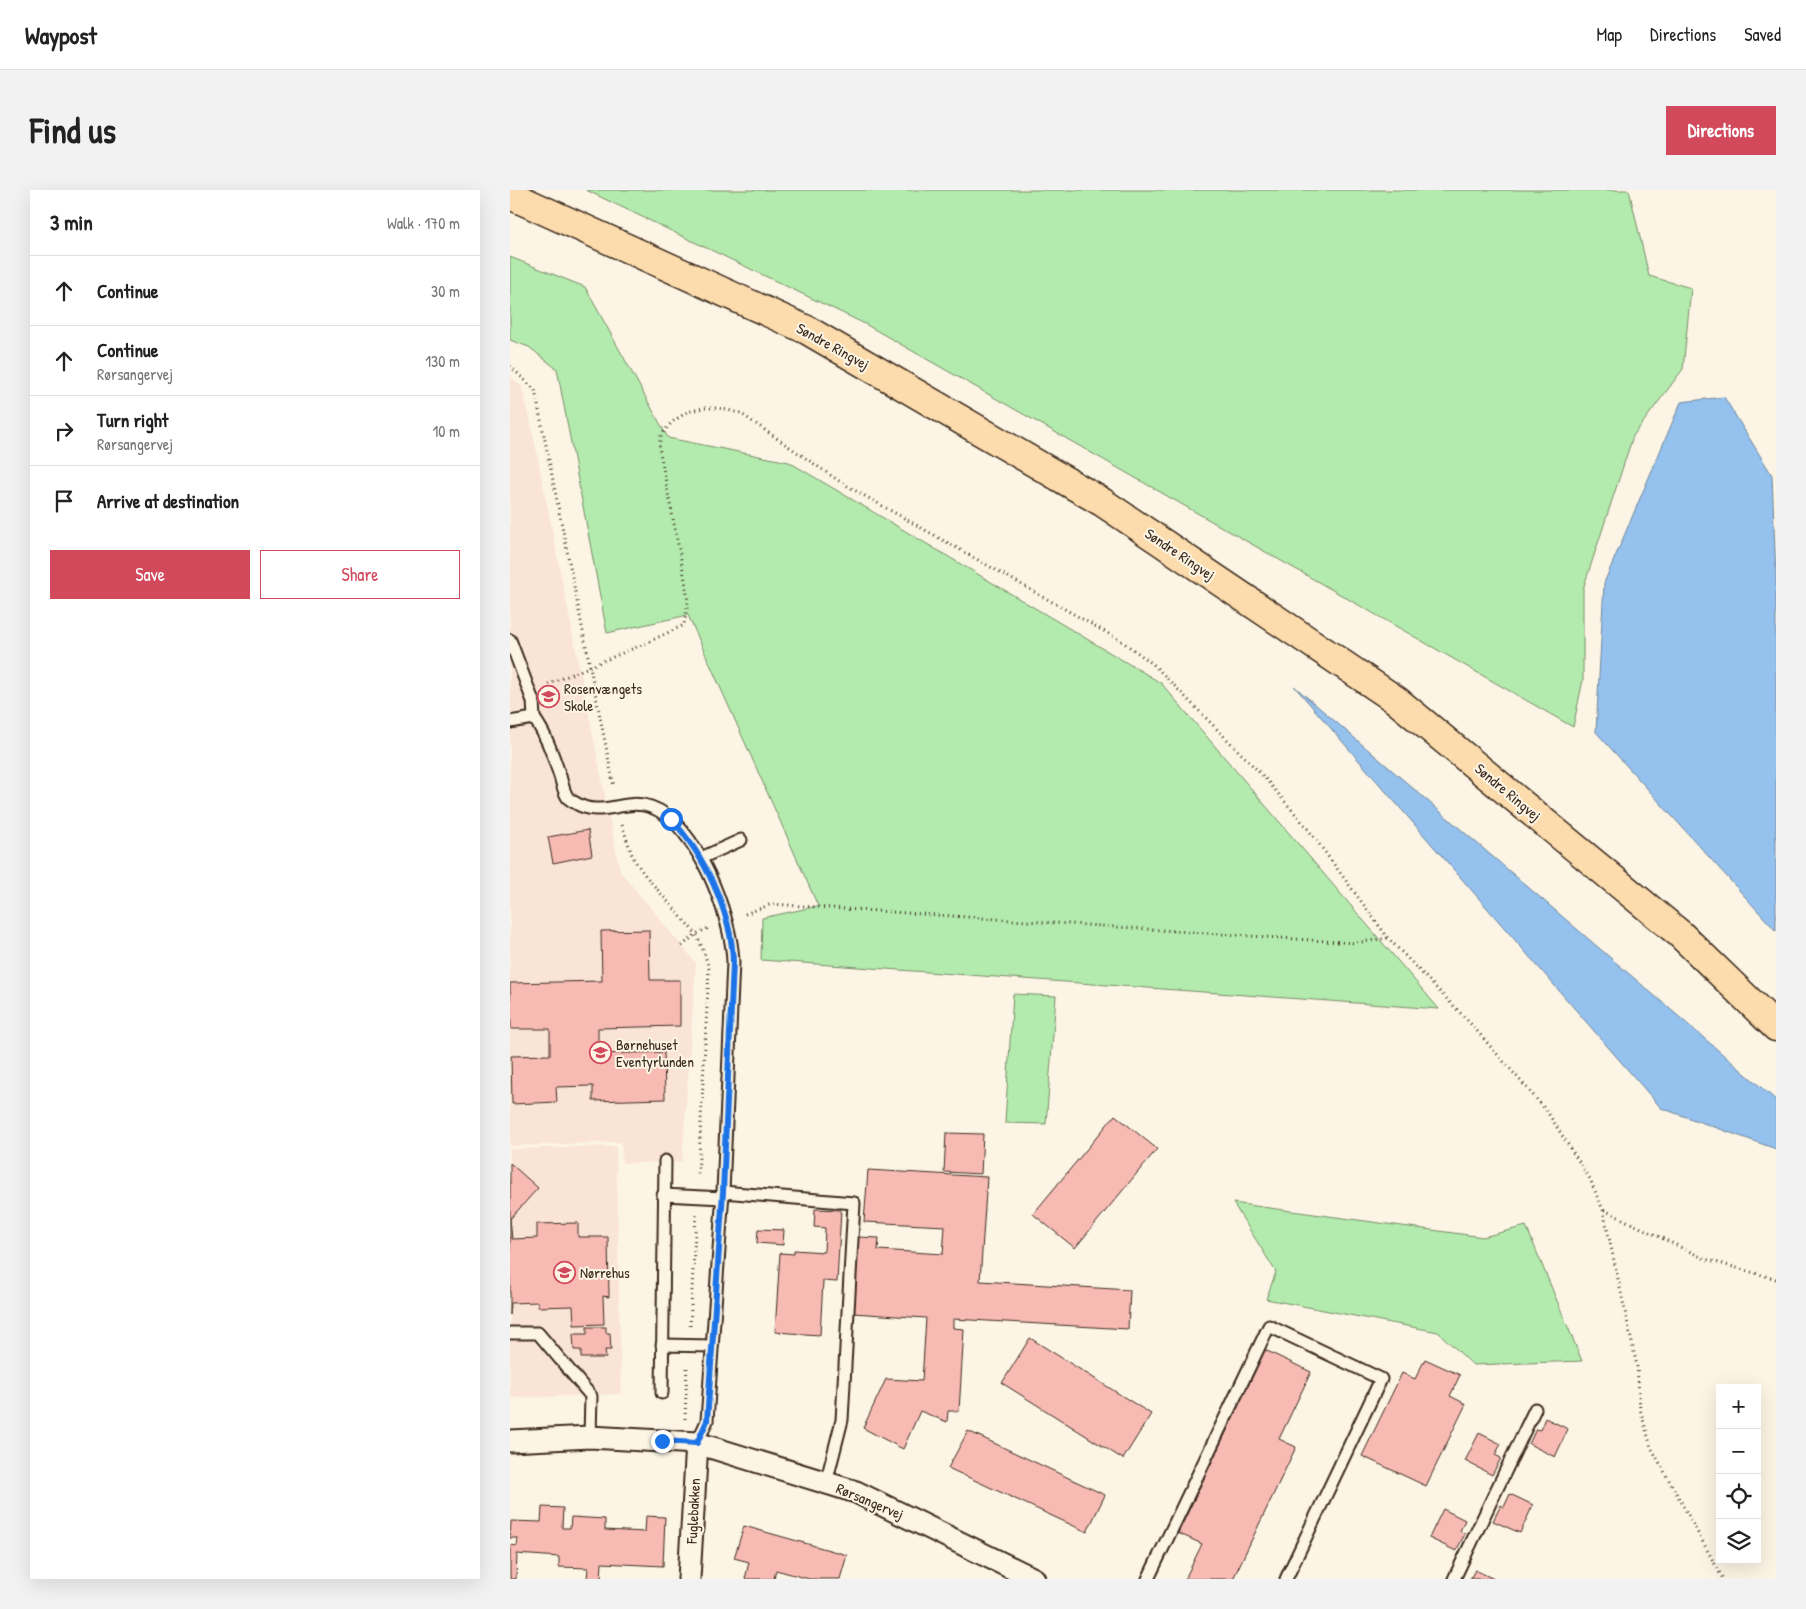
<!DOCTYPE html>
<html lang="en">
<head>
<meta charset="utf-8">
<style>
  body { margin:0; font-family:"Patrick Hand",sans-serif; background:#f2f2f2; color:#222 }
  .controls { position:absolute; right:15px; bottom:15px; display:grid; overflow:hidden; border-radius:0px; box-shadow:0 5px 20px #0002 }
  .controls button { width:45px; height:45px; display:grid; place-items:center; padding:0; border:0; border-bottom:1px solid #e0e0e0; background:#fff; color:#222; font:25px sans-serif }
  .stop { position:absolute; width:15px; height:15px; margin:-11px; border:4px solid #1a73e8; border-radius:50%; background:#fff }
  .stop.end { background:#1a73e8; border-color:#fff; box-shadow:0 1px 5px #0008 }
  .list { margin:0; padding:0; list-style:none }
  h2 { display:flex; justify-content:space-between; align-items:center; height:65px; margin:0; padding:0 20px; font-size:21px }
  h2 small { font-size:16px; font-weight:400; color:#767676 }
  .list li { display:grid; grid-template-columns:32px 1fr auto; gap:15px; align-items:center; box-sizing:border-box; height:70px; padding:0 20px; border-top:1px solid #e0e0e0 }
  .list b { display:block; font-size:19px; white-space:nowrap }
  .list p { margin:0; font-size:16px; white-space:nowrap; color:#767676 }
  .list em { font-size:16px; font-style:normal; color:#767676 }
  .actions { display:flex; gap:10px; padding:15px 20px }
  .actions a { flex:1; padding:11px 0; border:1px solid #d1495b; border-radius:0px; text-align:center; font-size:18px; color:#d1495b }
  .actions .main { background:#d1495b; color:#fff }
  .icon { flex:none; width:28px; height:28px; fill:none; stroke:currentColor; stroke-width:2; stroke-linecap:round; stroke-linejoin:round }
  .map { position:relative; flex:none; width:1266px; height:1389px; overflow:hidden; border-radius:0px }
  header { display:flex; align-items:center; gap:30px; box-sizing:border-box; height:70px; padding:0 25px; background:#fff; border-bottom:1px solid #e0e0e0 }
  header strong { font-size:24px }
  nav { display:flex; gap:28px; margin-inline-start:auto; font-size:18px }
  .intro { display:flex; align-items:center; justify-content:space-between; box-sizing:border-box; height:120px; padding:0 30px }
  h1 { margin:0; font-size:35px }
  .button { padding:12px 22px; border-radius:0px; background:#d1495b; color:#fff; font-size:18px; font-weight:700 }
  main { display:flex; gap:30px; padding:0 30px }
  aside { flex:1; background:#fff; border-radius:0px; box-shadow:0 5px 20px #0002 }
  .map>svg:first-child { display:block }
  .built { fill:#fae4d6 }
  .green { fill:#b3ebae; stroke:#778a66 }
  .water { fill:#94c1ee; stroke:#70859b }
  .building { fill:#f7bbb4; stroke:#3b2a1e }
  .lines { fill:none; stroke-linecap:round; stroke-linejoin:round }
  .lane-casing { stroke:#3b2a1e; stroke-width:15 }
  .street-casing { stroke:#3b2a1e; stroke-width:25 }
  .primary-casing { stroke:#3b2a1e; stroke-width:31 }
  .path { stroke:#3b2a1e; stroke-width:3; stroke-dasharray:1 4; stroke-linecap:butt }
  .lane { stroke:#fcf5e5; stroke-width:11 }
  .street { stroke:#fcf5e5; stroke-width:21 }
  .primary { stroke:#fcdcac; stroke-width:28 }
  .route { stroke:#1a73e8; stroke-width:6 }
  .labels { text-anchor:middle; dominant-baseline:central; stroke-width:4; stroke-linejoin:round; paint-order:stroke }
  .street-label { font-size:15px; fill:#3b2a1e; stroke:#fcf5e5 }
  .poi-label { font-size:15px; fill:#3b2a1e; stroke:#fcf5e5; text-anchor:start }
</style>
</head>
<body>
<header>
<strong>Waypost</strong>
<nav><a>Map</a><a>Directions</a><a>Saved</a></nav>
</header>
<div class="intro"><h1>Find us</h1><a class="button">Directions</a></div>
<main>
<aside>
<h2>3 min<small>Walk · 170 m</small></h2>
<ul class="list">
<li><svg class="icon" aria-label="ahead" viewBox="0 0 24 24"><path d="M12 20V5M6 11l6-6 6 6"/></svg><div><b>Continue</b></div><em>30 m</em></li>
<li><svg class="icon" aria-label="ahead" viewBox="0 0 24 24"><path d="M12 20V5M6 11l6-6 6 6"/></svg><div><b>Continue</b><p>Rørsangervej</p></div><em>130 m</em></li>
<li><svg class="icon" aria-label="right" viewBox="0 0 24 24"><path d="M7 20v-9h11M14 6l5 5-5 5"/></svg><div><b>Turn right</b><p>Rørsangervej</p></div><em>10 m</em></li>
<li><svg class="icon" aria-label="arrive" viewBox="0 0 24 24"><path d="M6 21V4h12l-3 4 3 4H6"/></svg><div><b>Arrive at destination</b></div></li>
</ul>
<div class="actions"><a class="main">Save</a><a>Share</a></div>
</aside>
<div class="map">
<svg width="1266" height="1389" viewBox="0 0 1266 1389">
  <rect width="100%" height="100%" fill="#fcf5e5"/>
  <filter id="ink" filterUnits="userSpaceOnUse"><feTurbulence type="fractalNoise" baseFrequency=".02" numOctaves="2"/><feDisplacementMap in="SourceGraphic" scale="10" xChannelSelector="R" yChannelSelector="G"/><feConvolveMatrix kernelMatrix="1 2 1 2 8 2 1 2 1" color-interpolation-filters="sRGB"/></filter>
  <g filter="url(#ink)">
    <g class="built">
      <polygon points="0,186 11,196 19,224 110,681 186,773 172,972 112,973 111,952 0,956"/>
      <polygon points="106,956 111,1204 0,1208 0,959"/>
    </g>
    <g class="green">
      <polygon points="76,0 1119,0 1139,86 1181,98 1173,179 1123,246 1073,399 1073,490 1063,537 355,134"/>
      <polygon points="0,67 75,97 158,248 279,272 651,493 929,819 251,770 252,728 308,716 178,425 97,443 47,179 19,157 0,150"/>
      <polygon points="503,804 546,806 536,934 495,933"/>
      <polygon points="723,1013 973,1047 1016,1036 1072,1171 963,1175 928,1142 756,1109 766,1082"/>
    </g>
    <g class="water">
      <polygon points="1214,207 1262,285 1266,386 1266,741 1086,542 1094,393 1171,212"/>
      <polygon points="784,496 1266,910 1266,959 1151,918"/>
    </g>
    <g class="building">
      <polygon points="78,640 82,665 43,673 38,647"/>
      <polygon points="139,740 140,790 170,790 170,836 88,838 88,864 154,862 155,909 83,911 83,896 46,897 47,912 2,914 1,866 40,865 40,839 1,839 0,793 92,791 91,741"/>
      <polygon points="605,925 647,959 565,1058 523,1024"/>
      <polygon points="436,943 473,944 471,984 434,982"/>
      <polygon points="0,973 28,998 0,1029 2,1049 27,1048 27,1034 68,1033 68,1047 98,1047 99,1107 93,1106 94,1134 64,1135 63,1116 28,1117 28,1112 1,1113 0,1125"/>
      <polygon points="358,980 477,987 470,1091 620,1100 618,1139 443,1129 443,1138 454,1139 449,1221 438,1221 437,1232 410,1221 393,1259 353,1238 376,1189 412,1191 416,1128 343,1123 348,1047 369,1048 368,1060 433,1064 435,1036 354,1032"/>
      <polygon points="305,1019 331,1020 327,1092 313,1091 310,1145 265,1142 270,1063 284,1064 284,1060 314,1062 315,1038 304,1037"/>
      <polygon points="248,1039 274,1040 273,1055 247,1053"/>
      <polygon points="77,1137 96,1137 96,1143 100,1143 101,1160 95,1160 96,1168 71,1168 71,1160 64,1160 63,1144 77,1144"/>
      <polygon points="520,1148 641,1224 613,1269 492,1193"/>
      <polygon points="755,1160 801,1182 769,1249 786,1257 723,1389 675,1389 692,1354 668,1343"/>
      <polygon points="915,1169 950,1185 940,1206 956,1214 916,1296 852,1266 892,1183 905,1189"/>
      <polygon points="1035,1228 1058,1239 1045,1267 1019,1254 1026,1239 1030,1240"/>
      <polygon points="458,1241 595,1305 577,1342 438,1278"/>
      <polygon points="969,1243 991,1254 985,1265 991,1268 982,1285 955,1271"/>
      <polygon points="1000,1304 1023,1315 1010,1343 983,1331 991,1315 994,1317"/>
      <polygon points="32,1317 53,1318 52,1338 60,1338 61,1327 95,1329 95,1340 135,1342 136,1326 155,1327 153,1376 92,1373 91,1389 77,1389 78,1378 49,1377 49,1367 7,1364 6,1389 0,1389 0,1355 7,1356 8,1348 0,1348 1,1331 31,1332"/>
      <polygon points="933,1319 955,1330 950,1341 955,1344 946,1361 919,1348"/>
      <polygon points="234,1336 337,1365 330,1389 299,1389 266,1380 264,1389 235,1389 239,1372 224,1368"/>
      <polygon points="965,1380 984,1389 960,1389"/>
    </g>
    <g class="lines">
      <defs>
        <g id="lane">
          <polyline points="0,450 23,511 24,528"/>
          <path d="M0,532L24,528C37,546 43,566 50,586C52,593 54,603 58,608C58,608 63,612 64,612C91,630 113,607 141,617C186,632 222,727 223,772L213,1002L197,1231L187,1253"/>
          <polyline points="191,668 231,650"/>
          <polyline points="213,1002 344,1013 332,1230 316,1293"/>
          <polyline points="153,1005 213,1008"/>
          <polyline points="0,1143 28,1143 81,1206 80,1247"/>
          <polyline points="152,1155 202,1156"/>
          <polyline points="152,1203 155,971"/>
          <polyline points="638,1389 759,1136 871,1189 776,1389"/>
          <polyline points="944,1389 1025,1219"/>
        </g>
        <g id="street">
          <polyline points="0,1251 80,1247 187,1253 346,1302 524,1389"/>
          <polyline points="179,1389 187,1253"/>
        </g>
        <polyline id="primary" points="0,5 297,140 592,312 886,510 1170,744 1266,837"/>
      </defs>
      <use href="#lane" class="lane-casing"/>
      <use href="#street" class="street-casing"/>
      <use href="#primary" class="primary-casing"/>
      <g class="path">
        <polyline points="0,176 25,200 104,597"/>
        <polyline points="38,494 134,454 174,435 178,412 175,390 149,257 151,245 162,232 177,222 193,218 209,218 230,223 332,293 613,452 643,474 754,587 798,639 878,748 960,833 1036,920 1080,989 1093,1020 1127,1176 1130,1219 1141,1257 1213,1389"/>
        <polyline points="112,635 123,668 134,684 186,744 194,762 199,779 188,986"/>
        <polyline points="235,724 262,714 845,753 878,748"/>
        <polyline points="172,756 186,744 199,738"/>
        <polyline points="1094,1020 1195,1069 1266,1089"/>
        <polyline points="180,1136 186,1025"/>
        <polyline points="175,1229 177,1175"/>
      </g>
      <use href="#lane" class="lane"/>
      <use href="#street" class="street"/>
      <use href="#primary" class="primary"/>
    </g>
  </g>
  <g class="lines" filter="url(#ink)">
    <path class="route" d="M152,1251L187,1253L197,1231L213,1002L223,772C222,723 194,664 161,629"/>
  </g>
  <defs>
    <symbol id="school-ring" viewBox="-11 -11 22 22"><circle r="9.5" fill="#fcf5e5" stroke="#d1495b" stroke-width="1.5"/><path d="M0-5L7-2L0 1L-7-2ZM-4 1L0 2.5L4 1V4Q0 6-4 4Z" fill="#d1495b"/></symbol>
  </defs>
  <g fill-rule="evenodd">
    <use href="#school-ring" x="26" y="494" width="25" height="25"/>
    <use href="#school-ring" x="78" y="850" width="25" height="25"/>
    <use href="#school-ring" x="42" y="1070" width="25" height="25"/>
  </g>
  <g class="labels">
    <g class="street-label">
      <text transform="translate(323 156) rotate(29)">Søndre Ringvej</text>
      <text transform="translate(670 364) rotate(34)">Søndre Ringvej</text>
      <text transform="translate(998 602) rotate(40)">Søndre Ringvej</text>
      <text transform="translate(360 1311) rotate(23)">Rørsangervej</text>
      <text transform="translate(183 1321) rotate(-87)">Fuglebakken</text>
    </g>
    <g class="poi-label">
      <text x="54" y="498">Rosenvængets<tspan x="54" dy="17">Skole</tspan></text>
      <text x="106" y="854">Børnehuset<tspan x="106" dy="17">Eventyrlunden</tspan></text>
      <text x="70" y="1082">Nørrehus</text>
    </g>
  </g>
</svg>
<div class="controls">
<button>+</button>
<button>−</button>
<button><svg class="icon" aria-label="locate" viewBox="0 0 24 24"><circle cx="12" cy="12" r="6"/><path d="M12 2v4M12 18v4M2 12h4M18 12h4"/></svg></button>
<button><svg class="icon" aria-label="layers" viewBox="0 0 24 24"><path d="M12 4l9 5-9 5-9-5zM3 14l9 5 9-5"/></svg></button>
</div>
<div class="stop" style="left:161px;top:629px"></div>
<div class="stop end" style="left:152px;top:1251px"></div>
</div>
</main>
</body>
</html>
